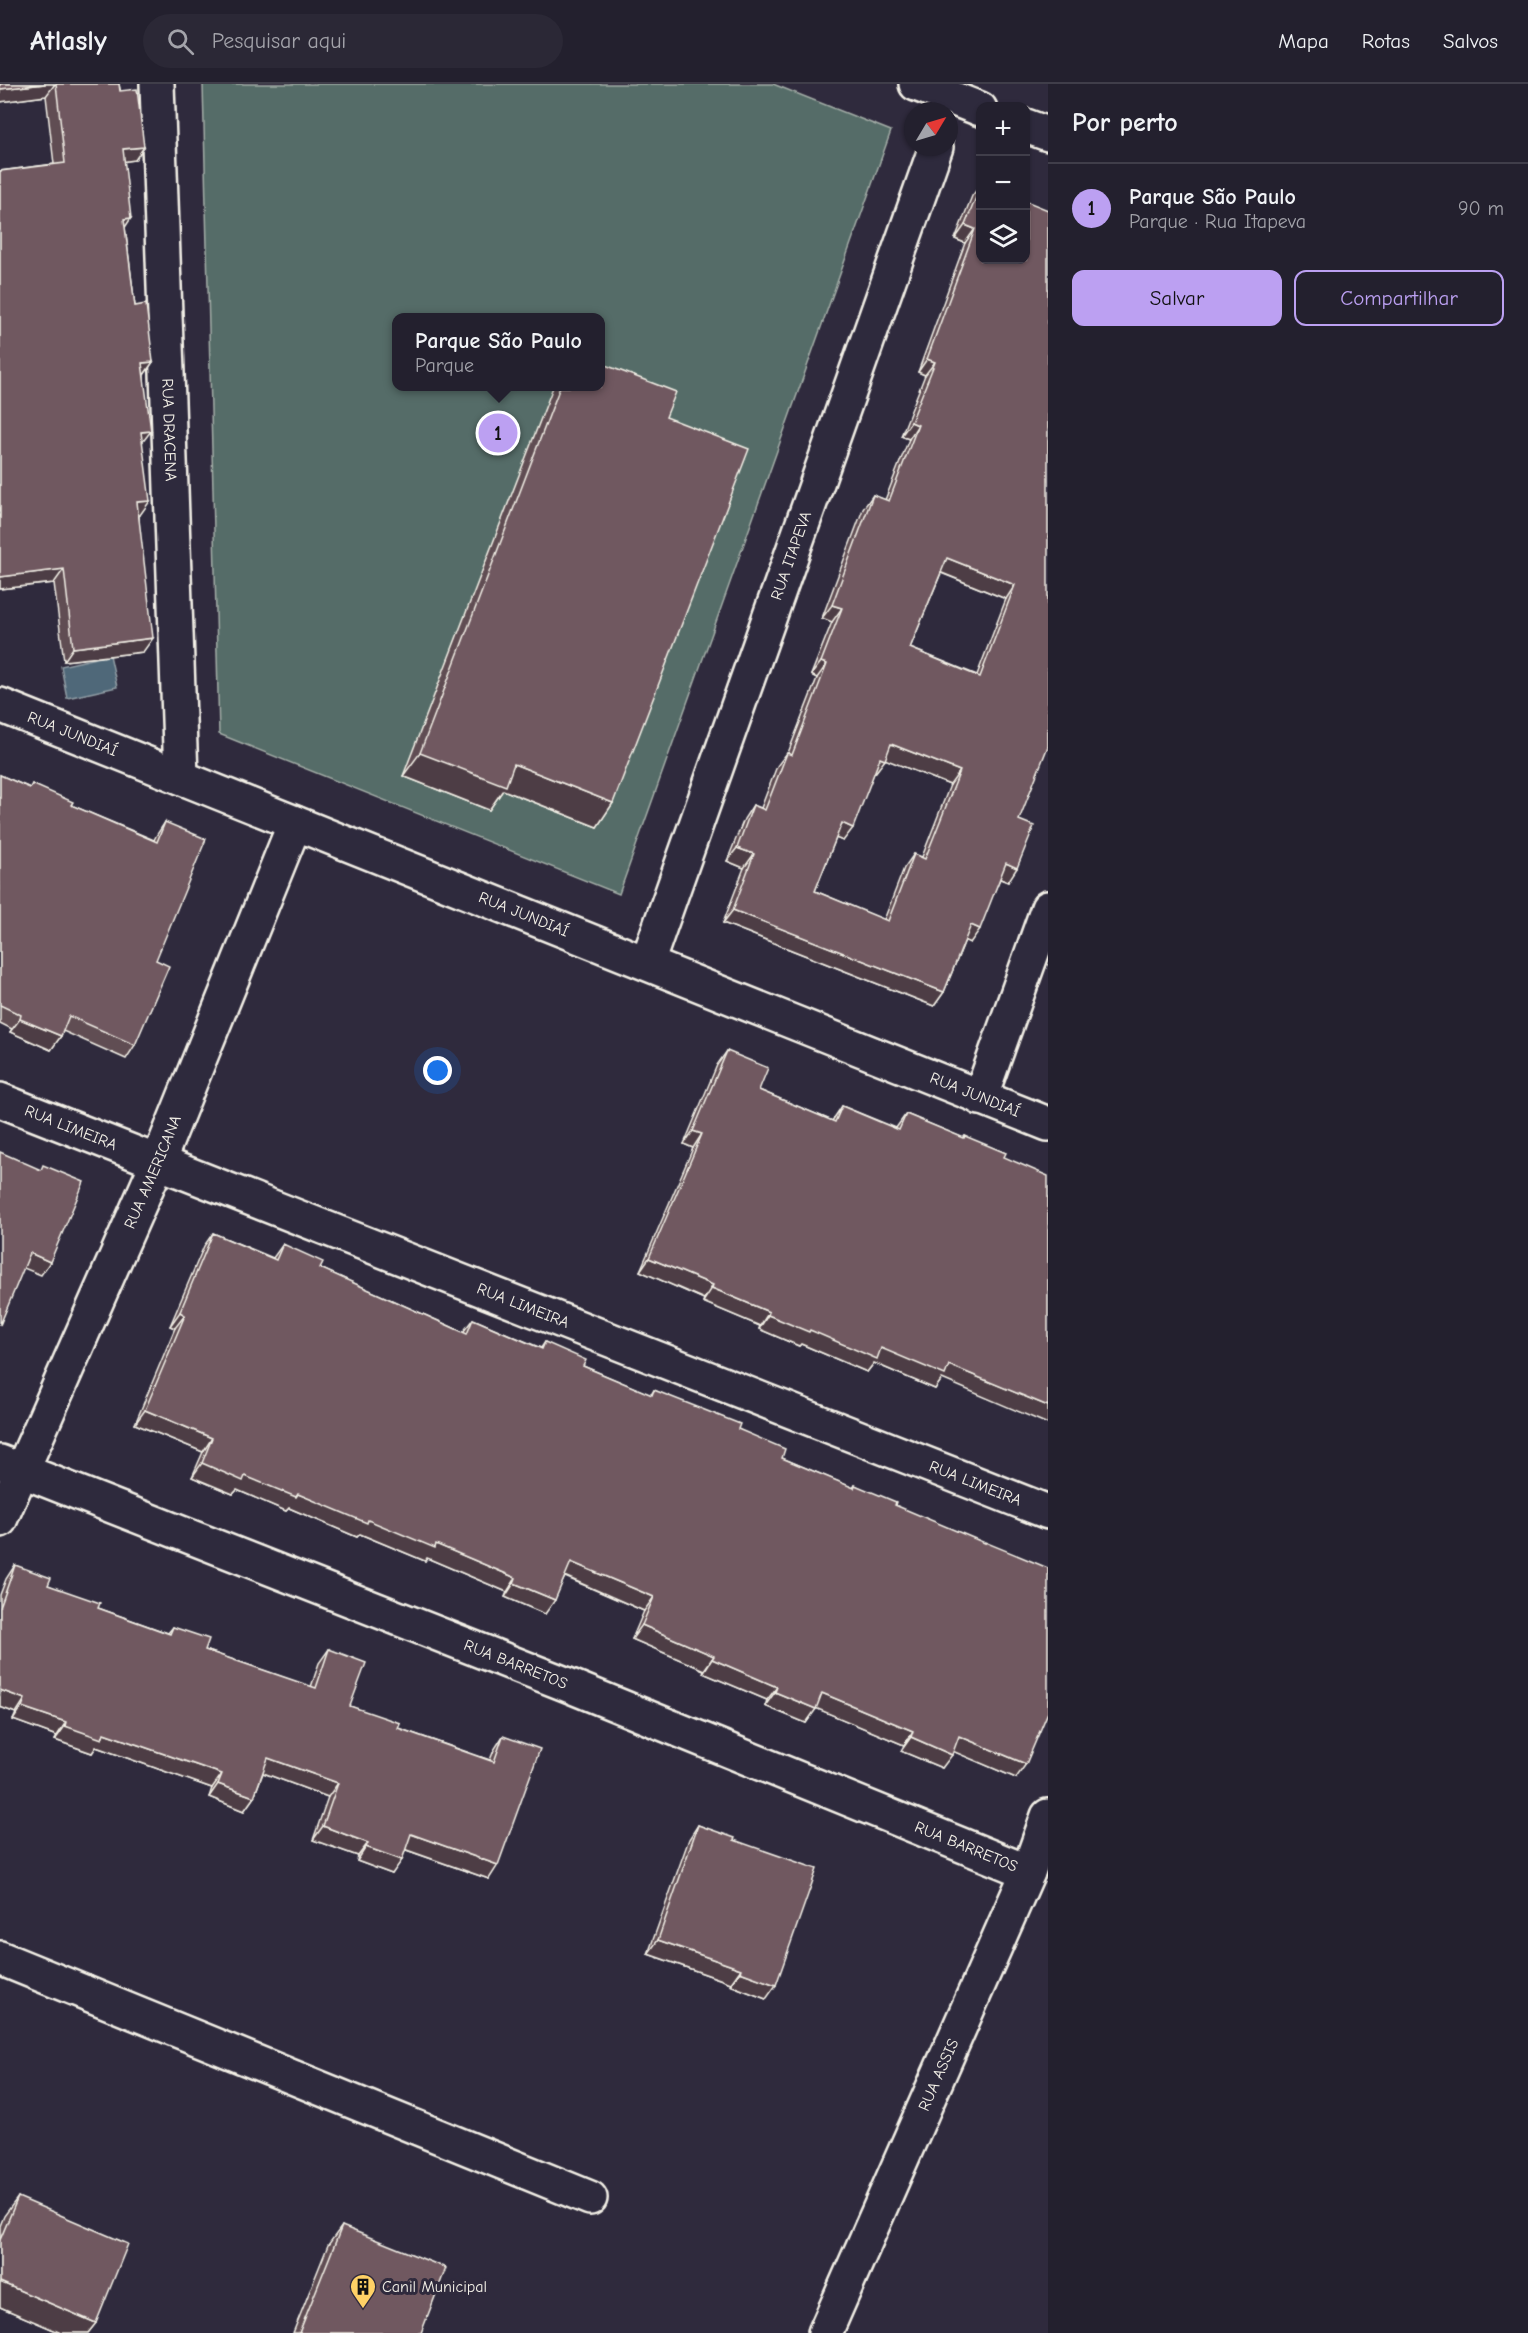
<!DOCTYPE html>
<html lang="pt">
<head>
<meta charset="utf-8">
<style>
  body { margin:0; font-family:"Comic Neue",sans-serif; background:#2b2836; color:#f1f3f6 }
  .controls { position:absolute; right:18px; top:18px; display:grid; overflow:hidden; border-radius:12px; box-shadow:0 2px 4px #0004 }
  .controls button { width:54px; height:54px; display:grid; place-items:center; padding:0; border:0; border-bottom:2px solid #403e4a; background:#23202e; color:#f1f3f6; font:30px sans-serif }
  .compass { position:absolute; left:904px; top:18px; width:54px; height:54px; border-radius:50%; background:#23202e; box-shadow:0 2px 4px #0004; rotate:52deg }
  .you { position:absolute; left:438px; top:987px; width:21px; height:21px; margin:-15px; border:4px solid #fff; border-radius:50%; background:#1a73e8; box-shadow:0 0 0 9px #1a73e833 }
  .badge { display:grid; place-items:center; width:39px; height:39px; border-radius:50%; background:#bca0f2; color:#111; font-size:20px; font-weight:700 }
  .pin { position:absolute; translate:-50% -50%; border:3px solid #fff; box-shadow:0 2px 6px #0006 }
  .popup { position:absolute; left:392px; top:229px; width:213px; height:78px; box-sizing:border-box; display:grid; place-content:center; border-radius:12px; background:#23202e; filter:drop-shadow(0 2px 4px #0005); font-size:20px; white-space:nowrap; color:#a3a3aa }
  .popup b { font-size:22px; color:#f1f3f6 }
  .popup::after { content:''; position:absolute; left:50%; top:100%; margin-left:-12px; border:12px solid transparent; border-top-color:#23202e }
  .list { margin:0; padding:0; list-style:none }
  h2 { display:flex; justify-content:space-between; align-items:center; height:78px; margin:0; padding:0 24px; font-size:26px }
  h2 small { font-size:20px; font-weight:400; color:#a3a3aa }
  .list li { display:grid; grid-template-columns:39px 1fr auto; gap:18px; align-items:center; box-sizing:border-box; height:90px; padding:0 24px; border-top:2px solid #403e4a }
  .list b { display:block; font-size:22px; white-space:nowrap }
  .list p { margin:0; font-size:20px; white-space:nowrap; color:#a3a3aa }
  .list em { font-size:20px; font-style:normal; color:#a3a3aa }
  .actions { display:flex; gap:12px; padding:18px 24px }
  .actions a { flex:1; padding:14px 0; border:2px solid #bca0f2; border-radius:12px; text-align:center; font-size:21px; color:#bca0f2 }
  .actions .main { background:#bca0f2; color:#111 }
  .icon { flex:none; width:33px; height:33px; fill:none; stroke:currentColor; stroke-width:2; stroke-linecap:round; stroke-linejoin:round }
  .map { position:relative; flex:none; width:1048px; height:2249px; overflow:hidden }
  header { display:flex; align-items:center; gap:36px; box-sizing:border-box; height:84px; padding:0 30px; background:#23202e; border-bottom:2px solid #403e4a }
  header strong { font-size:28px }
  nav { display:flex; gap:33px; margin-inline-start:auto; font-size:21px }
  .search { width:420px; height:54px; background:#2b2836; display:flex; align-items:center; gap:15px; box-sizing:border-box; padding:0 21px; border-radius:33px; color:#a3a3aa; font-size:22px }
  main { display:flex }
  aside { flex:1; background:#23202e }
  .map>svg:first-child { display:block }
  .green { fill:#556c67; stroke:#a4aea8; stroke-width:1.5; fill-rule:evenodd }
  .water { fill:#4f6779; stroke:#919ea5; stroke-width:1.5 }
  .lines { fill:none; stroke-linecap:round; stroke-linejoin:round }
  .minor-casing { stroke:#f4f1e8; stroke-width:38 }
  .minor { stroke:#2f2a3d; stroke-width:33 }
  .wall { fill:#604d53; stroke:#f4f1e8; stroke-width:1.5; fill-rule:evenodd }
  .shaded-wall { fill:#4e3e44; stroke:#f4f1e8; stroke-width:1.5 }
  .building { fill:#705961; stroke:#f4f1e8; stroke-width:1.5; fill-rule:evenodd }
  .labels { text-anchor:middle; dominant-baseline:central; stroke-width:6; stroke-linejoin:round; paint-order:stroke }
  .street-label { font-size:16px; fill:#f4f1e8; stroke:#2f2a3d }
  .poi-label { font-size:16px; fill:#f4f1e8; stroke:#2f2a3d; text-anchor:start }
</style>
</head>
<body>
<header>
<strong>Atlasly</strong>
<div class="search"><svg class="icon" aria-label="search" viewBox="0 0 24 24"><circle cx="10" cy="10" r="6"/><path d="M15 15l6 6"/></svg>Pesquisar aqui</div>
<nav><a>Mapa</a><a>Rotas</a><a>Salvos</a></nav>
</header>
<main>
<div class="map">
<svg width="1048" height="2249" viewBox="0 0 1048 2249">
  <rect width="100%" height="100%" fill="#2f2a3d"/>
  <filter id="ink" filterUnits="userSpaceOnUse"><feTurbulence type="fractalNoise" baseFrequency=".0167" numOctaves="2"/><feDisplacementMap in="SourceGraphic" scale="12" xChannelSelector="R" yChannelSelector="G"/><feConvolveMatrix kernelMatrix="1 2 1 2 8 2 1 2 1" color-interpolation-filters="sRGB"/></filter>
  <g filter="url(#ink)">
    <path class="green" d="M203,0H773L891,47L619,810L219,650ZM396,234H600V302H396Z"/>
    <polygon class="water" points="110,571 117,603 67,614 61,582"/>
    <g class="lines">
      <defs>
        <g id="minor">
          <path id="s1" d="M157,0L181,693"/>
          <polyline points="916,0 980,25"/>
          <polyline points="1026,42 1048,50"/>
          <path id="s2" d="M0,621L1048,1040"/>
          <path id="s3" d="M647,879L936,63"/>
          <polyline points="980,1014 1048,824"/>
          <path id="s4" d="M0,1016L1048,1428"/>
          <path id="s5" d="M0,1378L568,1601L1028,1788"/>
          <path id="s6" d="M0,1436L158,1078L295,739"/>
          <polyline points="0,1874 590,2114"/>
          <path id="s7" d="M825,2249L1028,1788L1048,1732"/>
        </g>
      </defs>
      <use href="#minor" class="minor-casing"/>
      <use href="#minor" class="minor"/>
    </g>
    <g class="wall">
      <polygon points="0,0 119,0 135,76 124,77 125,143 135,222 153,278 144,291 140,431 139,431 143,568 64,577 54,499 0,505 0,87 54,80 46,12 0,18"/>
      <path d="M981,100L1026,176L1019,736L1008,798L1000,795L970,859L965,856L944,908L934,922L723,839L744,784L727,777L744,735L753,721L761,724L777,682L787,669H788L817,594L811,591L832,538L822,534L863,425L873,411L885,416L909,355L901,352L925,291L918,288L965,159L955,155L972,112ZM941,489L1006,515L977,591L910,564ZM885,675L950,701L922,773L914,770L904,784L884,836L815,807L836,754L843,757L874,689H875Z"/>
      <polygon points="553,303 600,303 666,333 613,719 597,743 503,706 489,726 403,692"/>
      <polygon points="0,691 30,704 32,700 71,721 154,756 156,752 165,738 156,876 135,961 126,975 63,947 61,952 51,966 10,948 12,945 0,939"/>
      <polygon points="727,967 759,1006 832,1037 842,1022 896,1044 906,1030 963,1054 965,1052 1004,1073 942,1295 935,1305 874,1279 867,1288 801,1260 799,1262 759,1245 760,1242 703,1218 704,1215 640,1187 693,1064 684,1060 717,981"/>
      <polygon points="213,1149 273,1174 283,1160 320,1184 463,1248 473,1235 541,1264 545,1258 583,1282 651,1311 654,1306 738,1345 782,1374 853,1404 855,1401 895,1421 1016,1694 953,1667 942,1684 901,1667 904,1661 816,1624 806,1639 765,1622 767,1616 703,1589 704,1586 632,1555 644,1527 565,1493 545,1530 505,1513 507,1508 427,1474 425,1477 360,1450 357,1453 289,1424 286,1427 237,1406 233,1410 192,1393 203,1368 135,1340 175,1244 170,1242 204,1162"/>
      <polygon points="15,1481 48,1501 98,1524 168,1549 173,1543 205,1566 311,1603 319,1579 329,1565 350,1622 398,1644 490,1676 494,1666 503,1652 489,1795 406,1766 392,1790 357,1777 358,1772 313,1756 328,1713 263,1689 254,1713 244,1727 209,1713 212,1704 96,1663 92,1669 55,1656 57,1652 13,1636 16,1629 0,1623 0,1511 6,1495"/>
      <polygon points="698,1741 734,1756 766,1915 730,1901 731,1899 648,1870 689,1755"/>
      <polygon points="18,2113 96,2239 88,2249 61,2249 0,2223 0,2142 4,2132"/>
      <polygon points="342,2142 421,2249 293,2249 328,2161"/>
    </g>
    <g class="shaded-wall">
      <polygon points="45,0 55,0 46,12 0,18 0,5"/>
      <polygon points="144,63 135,76 113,79 123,65"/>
      <polygon points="131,134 122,148 124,135"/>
      <polygon points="965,141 975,145 965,159 955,155"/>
      <polygon points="927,275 935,278 925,291 918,288"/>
      <polygon points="153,278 143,292 142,279"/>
      <polygon points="911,338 918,341 909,355 901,352"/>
      <polygon points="151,347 141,360 141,348"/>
      <polygon points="150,417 140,431 128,432 137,418"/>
      <polygon points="947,474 1015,501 1006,515 937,487"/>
      <polygon points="64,485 54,499 0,505 0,493"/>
      <polygon points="832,521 842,524 832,538 822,534"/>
      <polygon points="153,554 143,568 64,577 73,564"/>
      <polygon points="821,578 827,580 817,594 811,591"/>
      <polygon points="891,660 960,687 950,701 882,674"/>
      <polygon points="420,669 514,680 613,719 597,743 503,706 489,726 403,692"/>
      <polygon points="880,674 885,676 875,689 871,688"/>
      <polygon points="842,739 853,744 843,757 833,753"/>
      <polygon points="737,764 754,770 744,784 727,777"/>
      <polygon points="1006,779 1017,784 1008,798 996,793"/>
      <polygon points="733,826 944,908 934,922 723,839"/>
      <polygon points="971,841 980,845 970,859 961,855"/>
      <polygon points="20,935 61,952 51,966 10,948"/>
      <polygon points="693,1047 702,1050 693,1064 684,1060"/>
      <polygon points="30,1169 50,1178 41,1191 21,1183"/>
      <polygon points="649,1174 713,1201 704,1215 640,1187"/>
      <polygon points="712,1204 769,1228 760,1242 703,1218"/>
      <polygon points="180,1228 185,1231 175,1244 170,1242"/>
      <polygon points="768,1231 810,1246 949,1281 1048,1322 1048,1340 942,1295 935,1305 874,1279 867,1288 801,1260 799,1262 759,1245"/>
      <polygon points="145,1326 212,1354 203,1368 135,1340"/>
      <polygon points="202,1379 245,1392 298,1410 436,1460 516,1494 507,1508 427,1474 425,1477 360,1450 357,1453 289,1424 286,1427 237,1406 233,1410 192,1393"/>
      <polygon points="571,1478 654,1513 644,1527 562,1491"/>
      <polygon points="514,1499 555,1516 545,1530 505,1513"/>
      <polygon points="642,1541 714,1572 704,1586 632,1555"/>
      <polygon points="712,1575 777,1603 767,1616 703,1589"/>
      <polygon points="0,1606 25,1615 16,1629 0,1623"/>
      <polygon points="775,1608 816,1625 806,1639 765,1622"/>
      <polygon points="822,1609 913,1647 904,1661 813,1623"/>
      <polygon points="22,1623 66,1638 57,1652 13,1636"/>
      <polygon points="65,1642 104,1649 222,1690 212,1704 96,1663 92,1669 55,1656"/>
      <polygon points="959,1652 1026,1680 1016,1694 950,1666"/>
      <polygon points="911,1653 952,1671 942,1684 901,1667"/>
      <polygon points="268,1674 338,1699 328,1713 258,1687"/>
      <polygon points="218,1700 254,1713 244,1727 209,1713"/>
      <polygon points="323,1742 368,1759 358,1772 313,1756"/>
      <polygon points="411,1750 498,1781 489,1795 401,1764"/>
      <polygon points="366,1763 402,1776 392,1790 357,1777"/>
      <polygon points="658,1856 741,1885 731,1899 648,1870"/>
      <polygon points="740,1888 776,1901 766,1915 730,1901"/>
      <polygon points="0,2198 96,2239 88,2249 61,2249 0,2223"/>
    </g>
    <g class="building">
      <polygon points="0,0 45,0 0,5"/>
      <polygon points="56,0 119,0 120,7 137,5 144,63 123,65 131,134 124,135 135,222 146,220 153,278 142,279 151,347 141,348 150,417 137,418 153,554 73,564 64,485 0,493 0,87 65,79"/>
      <path d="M981,101V176H1026V117L1048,126V662L1019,736L1034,742L1017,784L1006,779L980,845L971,841L944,908L733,826L754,770L737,764L753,721L765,726L787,669L792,671L827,580L821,578L842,524L832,521L873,411L889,417L918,341L911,338L935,278L927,275L975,145L965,141ZM947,474L1015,501L980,593L910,564ZM891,660L960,687L925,775L914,770L888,837L815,807L842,739L853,744L880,674L885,676Z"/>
      <polygon points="600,279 676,308 666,333 749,365 613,719 514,680 506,702 420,669 560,303 600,303"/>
      <polygon points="0,691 30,704 32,700 73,718 71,721 157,758 165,738 206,755 156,876 169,882 135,961 69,932 61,952 20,935 21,931 0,921"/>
      <polygon points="727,967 768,984 759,1006 835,1038 842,1022 899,1046 906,1030 964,1054 965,1052 1006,1069 1004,1073 1048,1092 1048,1322 949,1281 945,1291 881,1264 877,1275 810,1246 809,1248 768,1231 769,1228 712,1204 713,1201 649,1174 702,1050 693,1047"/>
      <polygon points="0,1068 41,1086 43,1081 84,1098 50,1178 30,1169 0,1241"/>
      <polygon points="213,1149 276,1176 283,1160 323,1178 320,1184 467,1250 473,1235 542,1265 545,1258 586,1276 583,1282 652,1311 654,1306 740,1340 738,1345 785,1365 782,1374 854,1404 855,1401 896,1418 895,1421 985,1459 985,1458 1048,1484 1048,1628 1026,1680 959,1652 952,1671 911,1653 913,1647 822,1609 816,1625 775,1608 777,1603 712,1575 714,1572 642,1541 654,1513 571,1478 555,1516 514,1499 516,1494 436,1460 435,1464 368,1436 367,1439 298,1410 296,1413 245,1392 243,1397 202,1379 212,1354 145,1326 185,1231 180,1228"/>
      <polygon points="15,1481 51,1494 48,1501 100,1519 98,1524 170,1550 173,1543 209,1555 205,1566 316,1604 329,1565 366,1579 350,1622 400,1639 398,1644 494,1678 503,1652 540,1665 498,1781 411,1750 402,1776 366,1763 368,1759 323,1742 338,1699 268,1674 254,1713 218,1700 222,1690 104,1649 102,1655 65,1642 66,1638 22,1623 25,1615 0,1606 0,1524"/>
      <polygon points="698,1741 735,1754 734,1756 817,1785 776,1901 740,1888 741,1885 658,1856"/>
      <polygon points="18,2113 128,2160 96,2239 0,2198 0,2156"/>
      <polygon points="342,2142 446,2184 421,2249 299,2249"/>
    </g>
  </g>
  <defs>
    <symbol id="building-pin" viewBox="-11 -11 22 30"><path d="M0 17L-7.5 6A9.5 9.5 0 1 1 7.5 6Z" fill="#ffd166" stroke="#2f2a3d"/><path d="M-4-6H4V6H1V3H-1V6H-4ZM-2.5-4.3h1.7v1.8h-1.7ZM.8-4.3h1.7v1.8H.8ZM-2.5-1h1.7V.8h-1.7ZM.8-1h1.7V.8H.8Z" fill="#111"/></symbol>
  </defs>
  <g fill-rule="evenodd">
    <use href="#building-pin" x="348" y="2188" width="30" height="40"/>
  </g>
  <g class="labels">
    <g class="street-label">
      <text stroke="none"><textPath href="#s1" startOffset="346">RUA DRACENA</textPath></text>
      <text stroke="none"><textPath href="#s3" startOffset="432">RUA ITAPEVA</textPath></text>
      <text stroke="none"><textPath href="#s2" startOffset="78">RUA JUNDIAÍ</textPath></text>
      <text stroke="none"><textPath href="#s2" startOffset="564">RUA JUNDIAÍ</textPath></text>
      <text stroke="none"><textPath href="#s2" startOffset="1050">RUA JUNDIAÍ</textPath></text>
      <text stroke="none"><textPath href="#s4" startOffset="76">RUA LIMEIRA</textPath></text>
      <text stroke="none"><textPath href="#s6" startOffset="380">RUA AMERICANA</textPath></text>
      <text stroke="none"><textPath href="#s4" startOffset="562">RUA LIMEIRA</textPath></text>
      <text stroke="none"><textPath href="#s4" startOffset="1048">RUA LIMEIRA</textPath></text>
      <text stroke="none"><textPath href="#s5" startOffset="554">RUA BARRETOS</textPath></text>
      <text stroke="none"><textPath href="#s5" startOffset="1040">RUA BARRETOS</textPath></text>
      <text stroke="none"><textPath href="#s7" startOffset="282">RUA ASSIS</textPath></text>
    </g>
    <g class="poi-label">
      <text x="382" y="2203">Canil Municipal</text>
    </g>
  </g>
</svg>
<div class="controls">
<button>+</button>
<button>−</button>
<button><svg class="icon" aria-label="layers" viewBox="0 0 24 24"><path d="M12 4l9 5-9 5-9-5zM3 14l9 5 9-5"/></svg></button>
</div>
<svg class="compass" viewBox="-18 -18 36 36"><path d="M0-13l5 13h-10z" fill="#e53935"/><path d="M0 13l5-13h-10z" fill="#a3a3aa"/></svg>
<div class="you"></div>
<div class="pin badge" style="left:498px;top:349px">1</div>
<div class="popup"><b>Parque São Paulo</b>Parque</div>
</div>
<aside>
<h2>Por perto<small></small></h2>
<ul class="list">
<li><span class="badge">1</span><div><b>Parque São Paulo</b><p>Parque · Rua Itapeva</p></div><em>90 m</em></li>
</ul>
<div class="actions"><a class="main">Salvar</a><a>Compartilhar</a></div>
</aside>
</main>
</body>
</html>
